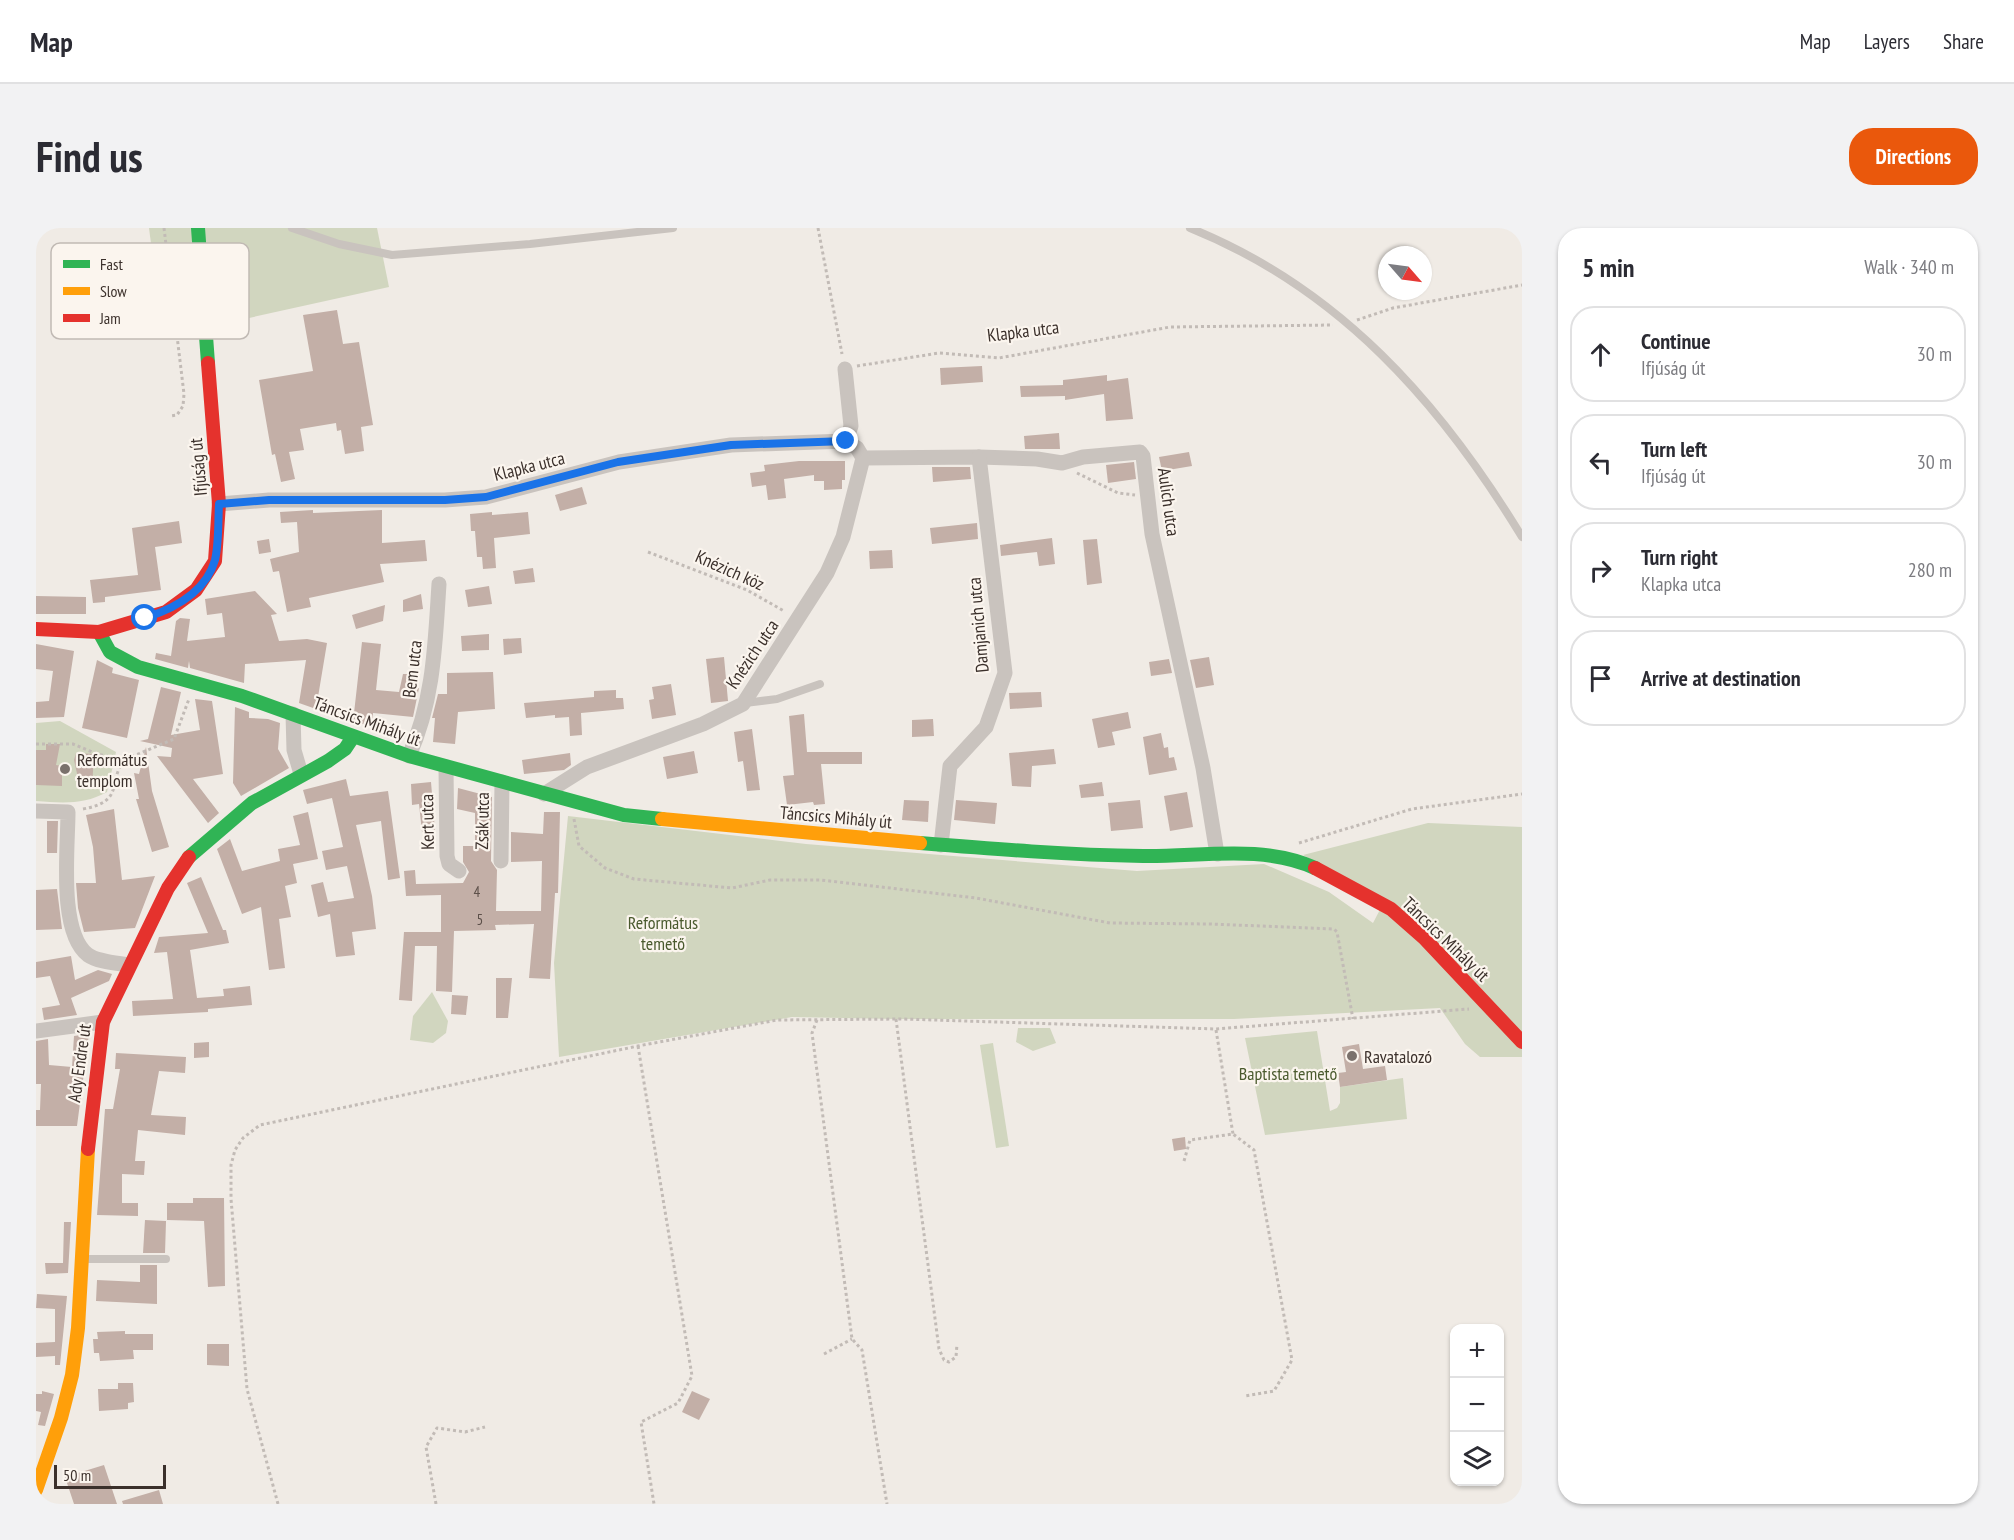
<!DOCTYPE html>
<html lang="en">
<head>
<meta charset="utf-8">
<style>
  body { margin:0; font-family:"PT Sans Narrow",sans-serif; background:#f2f2f3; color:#2b2b33 }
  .controls { position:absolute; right:18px; bottom:18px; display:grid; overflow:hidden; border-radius:12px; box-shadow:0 2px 4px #0004 }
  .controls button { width:54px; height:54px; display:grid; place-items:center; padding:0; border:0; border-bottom:2px solid #e1e1e2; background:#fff; color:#2b2b33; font:30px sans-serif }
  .compass { position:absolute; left:1342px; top:18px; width:54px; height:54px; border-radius:50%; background:#fff; box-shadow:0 2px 4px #0004; rotate:118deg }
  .scale { position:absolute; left:18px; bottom:15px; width:112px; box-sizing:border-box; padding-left:6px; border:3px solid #3b302b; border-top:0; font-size:16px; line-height:21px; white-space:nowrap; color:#3b302b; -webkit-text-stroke:4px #fbf5ee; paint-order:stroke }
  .stop { position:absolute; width:18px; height:18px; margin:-14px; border:4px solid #1a73e8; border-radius:50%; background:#fff }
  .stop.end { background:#1a73e8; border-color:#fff; box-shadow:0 2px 6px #0008 }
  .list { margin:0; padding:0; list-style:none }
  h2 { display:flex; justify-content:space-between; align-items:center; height:78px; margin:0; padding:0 24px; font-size:26px }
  h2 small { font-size:20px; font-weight:400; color:#7c7c81 }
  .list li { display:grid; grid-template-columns:39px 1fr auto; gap:18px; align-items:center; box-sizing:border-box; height:96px; margin:0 12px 12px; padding:0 12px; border:2px solid #e1e1e2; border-radius:24px }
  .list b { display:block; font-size:22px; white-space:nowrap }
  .list p { margin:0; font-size:20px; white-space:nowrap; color:#7c7c81 }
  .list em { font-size:20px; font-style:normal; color:#7c7c81 }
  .icon { flex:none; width:33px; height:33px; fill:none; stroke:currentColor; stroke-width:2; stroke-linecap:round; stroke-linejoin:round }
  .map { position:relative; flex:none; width:1486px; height:1276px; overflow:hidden; border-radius:24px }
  header { display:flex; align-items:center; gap:36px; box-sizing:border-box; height:84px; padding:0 30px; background:#fff; border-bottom:2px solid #e1e1e2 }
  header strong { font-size:28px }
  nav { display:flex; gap:33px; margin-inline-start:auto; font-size:21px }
  .intro { display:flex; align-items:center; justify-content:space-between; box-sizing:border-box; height:144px; padding:0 36px }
  h1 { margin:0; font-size:42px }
  .button { padding:15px 27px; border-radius:24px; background:#ea580c; color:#fff; font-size:21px; font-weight:700 }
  main { display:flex; gap:36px; padding:0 36px }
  aside { flex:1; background:#fff; border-radius:24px; box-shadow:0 2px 4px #0004 }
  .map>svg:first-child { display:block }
  .green { fill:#d1d6bf }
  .building { fill:#c3afa7 }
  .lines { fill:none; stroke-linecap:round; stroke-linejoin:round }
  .path { stroke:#c2bbb6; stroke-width:3; stroke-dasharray:3 3; stroke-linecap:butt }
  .lane { stroke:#c9c3be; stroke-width:8 }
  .street { stroke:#c9c3be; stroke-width:15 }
  .fast { stroke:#30b455; stroke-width:14 }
  .slow { stroke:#ff9f0a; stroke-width:14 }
  .jam { stroke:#e5322d; stroke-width:14 }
  .route { stroke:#1a73e8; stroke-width:8 }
  .poi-dot { fill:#7a716c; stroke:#fbf5ee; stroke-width:2 }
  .labels { text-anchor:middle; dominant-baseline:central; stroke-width:4.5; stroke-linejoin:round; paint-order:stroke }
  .number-label { font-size:15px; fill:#5d504a }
  .street-label { font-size:18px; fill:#3b302b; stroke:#fbf5ee }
  .poi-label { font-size:18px; fill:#3b302b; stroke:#fbf5ee; text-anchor:start }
  .park-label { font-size:18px; fill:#4a5a2e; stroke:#fbf5ee }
  .key { fill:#fbf5ee; stroke:#c1bab4; stroke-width:1.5 }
  .key-label { font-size:16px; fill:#3b302b }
</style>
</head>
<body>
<header>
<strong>Map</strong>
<nav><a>Map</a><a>Layers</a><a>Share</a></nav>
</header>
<div class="intro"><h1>Find us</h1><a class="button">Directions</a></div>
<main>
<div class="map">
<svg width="1486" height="1276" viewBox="0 0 1486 1276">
  <rect width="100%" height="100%" fill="#f0ebe5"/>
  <g class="green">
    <polygon points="113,0 341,0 353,59 127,109"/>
    <path d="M24,493L80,524L71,564C48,577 26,575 0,573V495Z"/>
    <polygon points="532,588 770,616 1101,643 1228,636 1293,664 1337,695 1349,672 1267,627 1392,595 1486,599 1486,829 1444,829 1429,816 1404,780 1198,791 860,791 756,789 523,829 518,735"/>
    <polygon points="396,764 412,793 410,805 397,815 374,812 377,788"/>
    <polygon points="982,800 1014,800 1020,815 997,823 980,814"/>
    <polygon points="1281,803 1294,883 1301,880 1304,875 1304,859 1367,850 1371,891 1229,907 1209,810"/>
    <polygon points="957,815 973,918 960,920 944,817"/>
  </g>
  <g class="building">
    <polygon points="301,82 307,116 323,114 337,197 325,199 328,223 309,226 305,202 301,203 300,195 264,201 268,222 253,224 259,251 245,254 239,226 236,227 223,152 277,143 267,87"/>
    <polygon points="946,138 947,154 905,157 904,140"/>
    <polygon points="1071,147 1071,153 1092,150 1097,191 1070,193 1068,166 1029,172 1029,168 985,169 984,158 1027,157 1027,152"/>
    <polygon points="1023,205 1024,221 989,221 988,208"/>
    <polygon points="1153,224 1156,238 1126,243 1123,229"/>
    <polygon points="763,233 809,233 809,252 806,252 806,261 788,262 788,253 778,253 778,247 748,251 750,270 732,272 730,257 716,259 714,245 729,243 728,237"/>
    <polygon points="1098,234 1100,251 1072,255 1070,237"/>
    <polygon points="896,239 934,239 935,251 897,254"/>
    <polygon points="546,259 551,276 524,283 519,267"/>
    <polygon points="277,282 277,285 346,282 346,315 389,312 391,333 344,336 348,354 273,370 275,379 251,384 243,343 237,344 234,331 263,324 261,294 245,295 244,284"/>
    <polygon points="456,284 456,287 492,284 494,306 458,310 460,340 447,341 446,329 441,329 439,303 435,303 434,286"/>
    <polygon points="143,293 146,315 119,319 125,362 69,369 69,374 57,375 54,352 102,347 96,300"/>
    <polygon points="941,295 942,311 896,316 894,300"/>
    <polygon points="1016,310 1019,336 1003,338 1001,324 965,328 964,317"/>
    <polygon points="233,311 235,324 223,326 221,313"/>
    <polygon points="1061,311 1066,355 1051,357 1047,312"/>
    <polygon points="856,322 857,340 834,341 833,323"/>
    <polygon points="497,340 499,354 479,356 477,343"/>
    <polygon points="453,358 456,376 432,379 429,362"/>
    <polygon points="219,363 241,386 235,387 243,413 271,411 291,415 280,481 263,475 270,432 209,436 208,455 154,440 153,433 152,440 119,431 120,425 135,428 140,393 144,390 154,391 151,413 189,409 186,385 171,387 169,371"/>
    <polygon points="385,366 387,381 367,384 367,372"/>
    <polygon points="0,368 50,369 50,386 0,386"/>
    <polygon points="349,377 347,393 320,401 316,387"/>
    <polygon points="453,406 453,422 426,423 425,408"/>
    <polygon points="485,410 486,425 468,427 467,411"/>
    <polygon points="326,414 345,416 340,462 363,464 367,446 381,446 381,460 383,460 377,489 337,485 336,498 317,494"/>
    <polygon points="0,416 38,423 28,489 0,490 0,474 13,473 17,443 0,441"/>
    <polygon points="688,429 692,473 675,475 670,431"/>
    <polygon points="1173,429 1178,457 1160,460 1154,432"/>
    <polygon points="1133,431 1136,445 1115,448 1113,434"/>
    <polygon points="61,432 77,440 76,445 103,452 91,510 46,500"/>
    <polygon points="457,444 459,481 422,484 419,516 397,514 399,490 396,490 402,466 411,466 411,445"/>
    <polygon points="635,456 640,487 616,491 613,472 618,471 616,459"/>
    <polygon points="125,459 145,464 135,507 164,502 159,471 176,473 187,546 157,551 183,585 172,595 121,528 135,529 136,520 104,513 112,511"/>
    <polygon points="580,462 580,470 587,470 588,481 545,485 546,507 534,508 533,489 519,490 519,487 490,490 488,475 558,469 558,463"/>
    <polygon points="1005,464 1006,479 974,481 973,465"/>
    <polygon points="199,479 213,484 213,490 232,491 244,495 242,521 253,540 205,568 197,555"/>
    <polygon points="1092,484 1095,500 1076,504 1079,517 1062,520 1056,491"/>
    <polygon points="768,486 771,524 826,524 826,536 785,536 789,576 778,577 777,574 751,577 747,548 758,547 753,488"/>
    <polygon points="897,491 898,508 876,509 876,492"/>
    <polygon points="716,501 724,562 711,563 707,533 702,534 698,504"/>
    <polygon points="1125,505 1128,520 1132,519 1133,530 1138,529 1141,542 1113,547 1107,509"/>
    <polygon points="10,516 24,516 20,537 26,538 26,558 0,557 0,522 10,522"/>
    <polygon points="110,519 116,563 133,619 116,624 100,571 103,571 98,545 103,546"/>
    <polygon points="1018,521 1020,536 996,538 995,559 976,558 973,525"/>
    <polygon points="658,523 662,545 631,551 627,529"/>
    <polygon points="40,525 58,526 56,560 44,559 38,532"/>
    <polygon points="534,525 535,537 528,542 488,546 486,532"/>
    <polygon points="310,551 314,568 352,563 364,650 352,652 345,593 320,597 336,668 340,701 316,704 319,727 300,729 294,686 282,689 275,657 287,654 292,674 318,670 311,638 290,642 286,623 307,619 296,570 271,576 267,562"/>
    <polygon points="395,554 399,602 386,604 383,576 376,577 375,556"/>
    <polygon points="1066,554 1068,568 1045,570 1043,557"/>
    <polygon points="422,560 456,569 455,633 461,642 460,683 505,683 506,633 475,634 475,604 507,606 508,584 524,584 522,665 519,665 514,751 493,750 498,696 459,697 460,702 418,703 416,764 400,763 401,718 379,718 376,773 363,772 368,704 405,704 405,667 370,668 368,643 379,642 380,656 427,655 433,644 427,634 427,618 439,618 439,585 421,581"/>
    <polygon points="1151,564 1157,599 1134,603 1128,568"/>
    <polygon points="868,572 893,573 892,594 866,592"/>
    <polygon points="920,572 961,575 959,596 918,592"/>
    <polygon points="1104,572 1107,600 1075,603 1072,575"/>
    <polygon points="78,581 86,652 119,648 99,700 48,704 42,680 40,655 60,655 57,619 50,587"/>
    <polygon points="272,584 282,631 257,636 261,655 249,658 255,689 243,691 249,740 233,742 225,679 206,686 181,621 194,611 206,643 244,633 242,621 264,617 257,588"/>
    <polygon points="11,593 22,593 21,625 11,625"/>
    <polygon points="165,649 187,702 190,702 193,715 154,722 161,770 188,768 187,761 214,758 216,777 172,781 172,784 97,788 96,773 137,771 131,724 118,725 123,709 172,705 151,655"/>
    <polygon points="21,661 26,701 0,702 0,662"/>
    <polygon points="35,728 39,752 62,742 76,746 73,753 35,770 41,787 8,792 6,780 24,777 14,748 0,750 0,734"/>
    <polygon points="460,750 476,750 472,790 460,790"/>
    <polygon points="416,767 432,768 430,787 415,786"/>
    <polygon points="53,806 41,898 0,898 0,882 4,882 5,856 0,856 0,813 12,811 13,837 36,839 38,808"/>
    <polygon points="173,814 173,829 158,830 158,815"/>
    <polygon points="1323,816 1327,841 1349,838 1351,852 1304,859 1302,845 1310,844 1306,819"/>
    <polygon points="80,825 150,829 149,845 123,843 115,887 150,889 149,907 102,902 99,933 109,933 108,947 86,946 86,975 102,975 102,988 61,987 69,881 77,881 84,841 79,841"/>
    <polygon points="1149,909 1150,921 1138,923 1136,911"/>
    <polygon points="157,970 188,970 189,1058 172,1059 168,993 131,992 131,975 157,975"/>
    <polygon points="109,992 130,993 129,1025 107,1025"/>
    <polygon points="28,994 35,994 32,1045 10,1046 9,1035 27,1035"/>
    <polygon points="104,1037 121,1037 121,1076 60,1073 61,1052 104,1054"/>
    <polygon points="1,1066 31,1068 24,1137 19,1137 19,1128 0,1129 0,1115 19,1114 19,1081 0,1080"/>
    <polygon points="89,1103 89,1106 117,1106 117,1122 97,1122 98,1131 64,1133 63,1125 58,1125 57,1111 62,1111 61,1104"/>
    <polygon points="171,1116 193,1116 193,1138 171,1137"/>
    <polygon points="82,1155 97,1155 98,1174 92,1175 92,1181 63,1183 62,1161 82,1161"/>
    <polygon points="6,1163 18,1166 9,1198 2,1197 5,1184 0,1183 0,1166 6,1166"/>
    <polygon points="656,1163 674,1171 663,1192 646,1184"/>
    <polygon points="68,1237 81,1276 38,1276 29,1249"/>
    <polygon points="123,1262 127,1276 87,1276 86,1273"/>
  </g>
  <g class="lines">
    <g class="path">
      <polyline points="128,0 148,166 147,178 141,187 134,188"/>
      <polyline points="782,0 806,126"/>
      <polyline points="1321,92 1357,80 1486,57"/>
      <polyline points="821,138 903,125 963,130 1134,99 1297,97"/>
      <polyline points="1041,245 1082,265 1099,267"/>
      <polyline points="612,324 711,362 748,383"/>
      <polyline points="0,516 37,516 61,526 88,532"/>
      <path d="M47,581C89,573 71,556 88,532L138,511L153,471"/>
      <polyline points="538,591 543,618 569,640 598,651 696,660 734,652 785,652 940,670 1074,695 1175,696 1298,701 1301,704 1317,791"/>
      <polyline points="1263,615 1376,581 1486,566"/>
      <polyline points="860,791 903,1121 908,1132 913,1134 920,1129 921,1116"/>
      <polyline points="781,792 776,805 816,1111 826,1122 851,1276"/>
      <polyline points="1180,802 1197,906"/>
      <polyline points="602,818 656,1148 642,1175 605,1194 618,1276"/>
      <polyline points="1148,933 1154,912 1197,906 1218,922 1256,1132 1238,1163 1209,1168"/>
      <polyline points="788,1126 816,1111"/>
      <polyline points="242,1276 211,1161 195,971 195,937 199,922 207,910 224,897 602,818 741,792 867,791 1180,801 1433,781"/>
      <polyline points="400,1276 390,1219 401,1200 429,1204 449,1199"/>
    </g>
    <g class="lane">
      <polyline points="256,0 303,16 356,27 494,16 637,0"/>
      <path d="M1154,0C1303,60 1404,174 1486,309"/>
      <polyline points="709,475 741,471 784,456"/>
      <polyline points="48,1031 130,1031"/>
    </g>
    <g class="street">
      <polyline points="809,141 815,198 810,213"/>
      <polyline points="810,213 821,220 827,230 943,229 1001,231 1026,235 1047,229 1104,224 1107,228 1116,306 1167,540 1181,626"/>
      <polyline points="183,276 233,272 409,272 450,269 583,234 695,217 810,213"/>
      <polyline points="257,486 258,522 265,546"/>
      <path d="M373,528C398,471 399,417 403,356"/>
      <polyline points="410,539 411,628 413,636 423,643"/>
      <polyline points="508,566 551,539 667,496 707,476 791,345 807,309 827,230"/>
      <path d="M0,583L32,584C32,620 22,704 52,727C62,734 81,735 93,737"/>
      <polyline points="905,617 914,538 950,499 969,445 943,229"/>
      <polyline points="465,633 466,554"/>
      <polyline points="0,803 67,794"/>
    </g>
    <g class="fast">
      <polyline points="162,0 172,135"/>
      <polyline points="63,404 74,424 102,439 206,468 373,528 588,587 626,591"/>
      <path d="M884,615C958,621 1033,627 1107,628C1164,629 1226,616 1279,640"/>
      <polyline points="153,629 216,575 292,533 309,521 317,509"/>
    </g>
    <g class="slow">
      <polyline points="626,591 884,615"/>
      <polyline points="0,1262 25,1190 36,1147 42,1100 52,921"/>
    </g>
    <g class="jam">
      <polyline points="0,401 63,404 130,384 160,362 179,333 183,276 172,135"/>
      <polyline points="1279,640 1355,681 1388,710 1486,814"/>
      <polyline points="52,921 67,794 132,660 153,629"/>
    </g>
  </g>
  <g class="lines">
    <path class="route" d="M109,390C137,381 170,364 179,332C183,315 182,294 183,276L233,272H409L450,269L582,234L695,217L810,213"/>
  </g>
  <g class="poi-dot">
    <circle cx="29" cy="541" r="6"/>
    <circle cx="1316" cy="828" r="6"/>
  </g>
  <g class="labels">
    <g class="number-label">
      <text x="441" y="663">4</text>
      <text x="444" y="691">5</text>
    </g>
    <g class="street-label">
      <text transform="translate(987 103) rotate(-7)">Klapka utca</text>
      <text transform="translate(493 238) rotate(-14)">Klapka utca</text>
      <text transform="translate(162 239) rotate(-95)">Ifjúság út</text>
      <text transform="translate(1133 274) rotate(82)">Aulich utca</text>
      <text transform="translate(694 342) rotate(24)">Knézich köz</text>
      <text transform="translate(942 397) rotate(-95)">Damjanich utca</text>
      <text transform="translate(716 426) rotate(-56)">Knézich utca</text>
      <text transform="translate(376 441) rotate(-83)">Bem utca</text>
      <text transform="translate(331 493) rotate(20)">Táncsics Mihály út</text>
      <text transform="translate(800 589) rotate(5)">Táncsics Mihály út</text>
      <text transform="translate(446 593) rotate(-89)">Zsák utca</text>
      <text transform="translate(391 594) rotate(-91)">Kert utca</text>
      <text transform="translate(1410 711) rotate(44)">Táncsics Mihály út</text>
      <text transform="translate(43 835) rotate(-82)">Ady Endre út</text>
    </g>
    <g class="poi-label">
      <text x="41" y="531">Református<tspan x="41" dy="21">templom</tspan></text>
      <text x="1328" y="828">Ravatalozó</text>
    </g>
    <g class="park-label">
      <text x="627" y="694">Református<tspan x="627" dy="21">temető</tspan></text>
      <text x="1252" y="845">Baptista temető</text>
    </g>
  </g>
  <rect x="15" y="15" width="198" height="96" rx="9" class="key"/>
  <rect x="27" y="32" width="27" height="8" fill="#30b455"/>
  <rect x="27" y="59" width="27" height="8" fill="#ff9f0a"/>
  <rect x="27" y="86" width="27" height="8" fill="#e5322d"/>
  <g class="key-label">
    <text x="64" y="42">Fast</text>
    <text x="64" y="69">Slow</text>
    <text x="64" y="96">Jam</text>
  </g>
</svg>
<div class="controls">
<button>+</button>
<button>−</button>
<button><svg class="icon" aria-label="layers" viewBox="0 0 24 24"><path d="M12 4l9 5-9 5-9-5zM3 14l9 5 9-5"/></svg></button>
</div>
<svg class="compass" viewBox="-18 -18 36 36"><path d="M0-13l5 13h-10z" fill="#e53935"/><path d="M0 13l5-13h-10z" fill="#7c7c81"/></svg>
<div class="scale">50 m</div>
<div class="stop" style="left:109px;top:390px"></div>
<div class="stop end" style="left:810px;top:213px"></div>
</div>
<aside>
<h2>5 min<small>Walk · 340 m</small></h2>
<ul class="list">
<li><svg class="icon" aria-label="ahead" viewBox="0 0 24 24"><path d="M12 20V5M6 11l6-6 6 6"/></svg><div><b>Continue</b><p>Ifjúság út</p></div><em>30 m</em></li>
<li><svg class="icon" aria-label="left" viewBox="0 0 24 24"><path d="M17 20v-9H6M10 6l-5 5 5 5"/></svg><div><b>Turn left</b><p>Ifjúság út</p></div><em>30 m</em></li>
<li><svg class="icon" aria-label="right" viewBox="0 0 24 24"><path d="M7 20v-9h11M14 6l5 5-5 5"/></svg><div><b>Turn right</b><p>Klapka utca</p></div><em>280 m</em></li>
<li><svg class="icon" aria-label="arrive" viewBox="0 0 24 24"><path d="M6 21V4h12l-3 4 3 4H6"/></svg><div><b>Arrive at destination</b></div></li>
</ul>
</aside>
</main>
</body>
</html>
